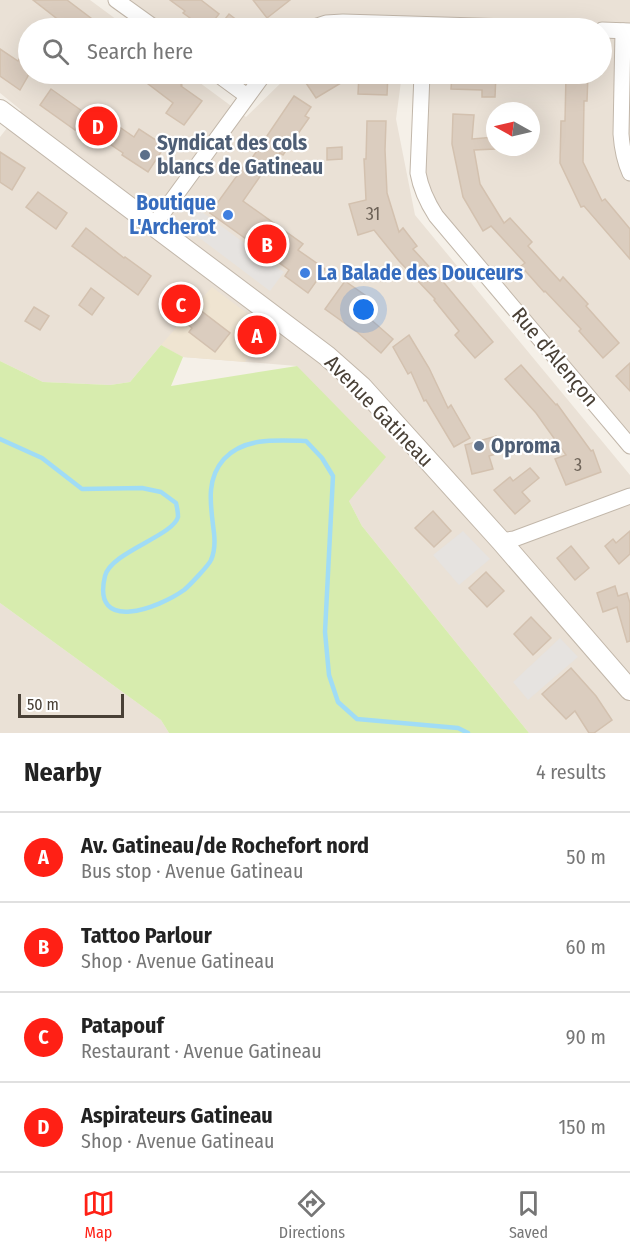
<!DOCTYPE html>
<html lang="en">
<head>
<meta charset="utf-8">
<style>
  body { margin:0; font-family:"Fira Sans Condensed",sans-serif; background:#f2f2f2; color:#222 }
  .compass { position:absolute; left:486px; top:102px; width:54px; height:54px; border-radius:50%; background:#fff; box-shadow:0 6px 24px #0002; rotate:278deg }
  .scale { position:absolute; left:18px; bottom:15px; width:106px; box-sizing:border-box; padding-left:6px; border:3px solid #494036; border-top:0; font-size:16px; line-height:21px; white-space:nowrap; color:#494036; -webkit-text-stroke:4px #fff; paint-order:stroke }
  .you { position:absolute; left:364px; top:310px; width:21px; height:21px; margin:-15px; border:4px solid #fff; border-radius:50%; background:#1a73e8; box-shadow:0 0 0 9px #1a73e833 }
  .badge { display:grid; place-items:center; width:39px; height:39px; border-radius:50%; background:#ff2015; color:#fff; font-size:20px; font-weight:700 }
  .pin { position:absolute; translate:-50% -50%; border:3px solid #fff; box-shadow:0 2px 6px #0006 }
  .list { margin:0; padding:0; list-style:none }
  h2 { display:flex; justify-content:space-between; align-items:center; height:78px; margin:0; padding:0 24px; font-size:26px }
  h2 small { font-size:20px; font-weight:400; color:#767676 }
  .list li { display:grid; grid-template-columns:39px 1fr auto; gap:18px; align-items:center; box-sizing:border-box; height:90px; padding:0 24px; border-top:2px solid #e0e0e0 }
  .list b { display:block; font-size:22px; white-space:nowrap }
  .list p { margin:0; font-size:20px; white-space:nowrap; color:#767676 }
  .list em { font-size:20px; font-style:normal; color:#767676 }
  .icon { flex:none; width:33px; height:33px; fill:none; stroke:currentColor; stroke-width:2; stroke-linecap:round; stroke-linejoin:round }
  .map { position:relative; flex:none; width:630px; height:733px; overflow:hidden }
  .search { position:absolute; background:#fff; box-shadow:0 6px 24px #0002; left:18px; right:18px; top:18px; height:66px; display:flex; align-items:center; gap:15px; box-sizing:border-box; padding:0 21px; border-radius:33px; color:#767676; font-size:22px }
  .sheet { height:438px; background:#fff }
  nav { display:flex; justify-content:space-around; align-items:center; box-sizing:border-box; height:84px; border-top:2px solid #e0e0e0; background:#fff; font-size:16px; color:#767676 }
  nav a { display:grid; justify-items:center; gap:3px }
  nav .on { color:#ff2015 }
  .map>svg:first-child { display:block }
  .residential { fill:#eae1d6; fill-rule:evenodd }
  .education { fill:#efe4d1 }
  .green { fill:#d7ecae }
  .parking { fill:#e6e3e0 }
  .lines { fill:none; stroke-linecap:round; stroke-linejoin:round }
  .stream { stroke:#a0dcf6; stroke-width:4.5 }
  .building { fill:#dbcdbf; stroke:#d3c1af; stroke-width:1.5 }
  .minor-casing { stroke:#c2b7aa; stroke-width:17 }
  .tertiary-casing { stroke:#c2b7aa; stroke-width:22 }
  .minor { stroke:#fff; stroke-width:15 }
  .tertiary { stroke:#fff; stroke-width:20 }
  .service-dot { fill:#5c6f8a; stroke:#fff; stroke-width:2 }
  .shop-dot { fill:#3f7fe0; stroke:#fff; stroke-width:2 }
  .labels { text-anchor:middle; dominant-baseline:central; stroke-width:4.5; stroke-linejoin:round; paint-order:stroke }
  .number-label { font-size:18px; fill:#6e6358 }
  .service-label { font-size:21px; font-weight:bold; fill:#4e5e75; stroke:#fff; text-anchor:start }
  .shop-label { font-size:21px; font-weight:bold; fill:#366cbe; stroke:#fff; text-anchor:end }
  .street-label { font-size:21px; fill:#494036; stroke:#fff }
</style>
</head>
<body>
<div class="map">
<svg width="630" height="733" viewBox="0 0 630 733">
  <rect width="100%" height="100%" fill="#f5f0e8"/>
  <g class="residential">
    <polygon points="0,0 90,0 128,28 28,28 28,74 188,74 246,117 290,74 402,74 396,119 415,215 630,475 630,733 529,733 362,526 349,501 297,366 183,357 161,345 130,382 110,385 43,382 0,361 0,137 21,110 0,93"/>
    <path d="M116,0H630V446L421,188L422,74H602V28H155ZM495,111H531V147H495Z"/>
    <polygon points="217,74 264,74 247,96"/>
    <polygon points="0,603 161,720 169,733 0,733"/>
  </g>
  <polygon class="education" points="212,287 268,329 245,362 183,357 161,345"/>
  <polygon class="green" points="161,345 183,357 171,386 297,366 386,457 349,501 362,526 529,733 169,733 161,720 0,603 0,361 43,382 110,385 130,382"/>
  <g class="parking">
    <polygon points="198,209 284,272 270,291 185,227"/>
    <polygon points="463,531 490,559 459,585 433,555"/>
    <polygon points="560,638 578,657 528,700 513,682"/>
  </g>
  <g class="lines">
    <path class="stream" d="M0,439L42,458L82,489L142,488L161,492L176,503C177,507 178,513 178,517C173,536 111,552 105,576C91,634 159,608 184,590C189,586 209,565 211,560C215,551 215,542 214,533C211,507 205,480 224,459C244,437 278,440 306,441L322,458L333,476L325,632L329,675L338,702L357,719L458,728L468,733"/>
  </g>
  <g class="building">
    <polygon points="33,0 67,0 104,28 69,28"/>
    <polygon points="170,0 201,0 219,14 208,28 204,28 183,13 185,11"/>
    <polygon points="253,0 290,0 267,18"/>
    <polygon points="229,14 247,28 218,28"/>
    <polygon points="28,46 28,76 20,90 0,76 0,49 18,61"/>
    <polygon points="135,74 168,74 182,85 181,86 202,101 184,125 166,113 173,103"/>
    <polygon points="322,74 356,74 316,98 306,83"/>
    <polygon points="359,74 388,74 387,95 358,94"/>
    <polygon points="452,74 496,74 495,97 482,97 482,90 451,89"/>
    <polygon points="566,74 588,74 587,101 584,101 583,162 602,201 605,199 630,229 630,259 584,206 581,207 560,163 561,121 565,121"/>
    <polygon points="51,89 92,118 96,111 134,137 139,129 165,146 148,172 122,155 123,153 80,124 75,130 40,105"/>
    <polygon points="294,96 311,107 305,116 309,118 283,155 280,153 273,164 270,162 243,201 303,244 298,250 325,269 308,293 285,276 289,270 210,213 249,159 250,161"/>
    <polygon points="453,114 474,115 472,139 495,137 495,149 474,150 480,184 504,223 510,218 532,242 528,246 560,281 563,277 588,304 586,306 619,343 603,358 579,331 581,329 545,291 544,292 521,266 525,263 491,226 483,231 463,197 452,144"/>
    <polygon points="367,121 386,121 385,150 387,193 399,232 403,228 417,246 413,249 445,284 493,342 475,358 455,335 459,331 434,300 435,299 399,261 374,230 358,235 349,204 366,200 364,159 366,159"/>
    <polygon points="342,147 342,159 327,160 327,148"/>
    <polygon points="0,152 25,168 12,190 0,182"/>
    <polygon points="38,192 67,213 56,229 26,207"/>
    <polygon points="86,228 124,258 125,257 151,276 138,295 72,246"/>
    <polygon points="345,281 369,298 360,310 393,339 381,353 357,332 325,309"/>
    <polygon points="91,288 104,298 92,315 79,305"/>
    <polygon points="182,291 193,300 191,303 230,333 215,352 189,332 192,328 168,308"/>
    <polygon points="34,307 49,316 40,330 25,321"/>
    <polygon points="409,335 429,368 448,408 451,405 470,438 454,447 426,400 424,401 411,372 408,374 393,347"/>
    <polygon points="630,363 630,391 616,376"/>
    <polygon points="521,365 556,405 557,404 591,451 593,450 601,472 566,485 555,459 566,455 536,413 505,379"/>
    <polygon points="496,436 506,451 489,456 493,469 472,474 465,445"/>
    <polygon points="530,468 539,478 522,492 530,501 515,514 494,490 510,477 513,481"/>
    <polygon points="433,511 451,531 434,547 415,528"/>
    <polygon points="630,531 630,554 619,564 605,546 613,539 616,543"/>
    <polygon points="571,546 589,568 575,580 557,558"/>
    <polygon points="486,572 504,591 487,607 469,588"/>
    <polygon points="615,586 618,596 627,593 630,603 630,641 627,642 617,607 603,612 597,593"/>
    <polygon points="531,617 551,638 533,655 514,634"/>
    <polygon points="571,668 596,696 612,720 594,733 589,733 575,711 566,719 542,694"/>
  </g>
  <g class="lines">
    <defs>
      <g id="minor">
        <polyline points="116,0 155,28"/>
        <polyline points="311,28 326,23 343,22 546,28"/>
        <polyline points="602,30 630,31"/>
        <path d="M623,31L621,134C622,148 624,160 630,173"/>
        <polyline points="217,74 247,96"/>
        <path d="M422,74L418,173C421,190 427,202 436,216L630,446"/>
        <polyline points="154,225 264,74"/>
        <polyline points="501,541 514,539 630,496"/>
      </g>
      <polyline id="tertiary" points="0,110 327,356 362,387 501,541 630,690"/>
    </defs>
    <use href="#minor" class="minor-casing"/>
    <use href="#tertiary" class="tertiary-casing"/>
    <use href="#minor" class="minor"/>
    <use href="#tertiary" class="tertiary"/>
  </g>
  <g class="service-dot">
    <circle cx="145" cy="155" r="6"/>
    <circle cx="479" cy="446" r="6"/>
  </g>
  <g class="shop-dot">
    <circle cx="228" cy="215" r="6"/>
    <circle cx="305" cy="273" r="6"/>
  </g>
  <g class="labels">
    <g class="number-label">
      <text x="373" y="214">31</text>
      <text x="578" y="465">3</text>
    </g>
    <g class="service-label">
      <text x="157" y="143">Syndicat des cols<tspan x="157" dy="24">blancs de Gatineau</tspan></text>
      <text x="491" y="446">Oproma</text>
    </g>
    <g class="shop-label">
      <text x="216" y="203">Boutique<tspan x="216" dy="24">L'Archerot</tspan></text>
      <text x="317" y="273" text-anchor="start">La Balade des Douceurs</text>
    </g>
    <g class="street-label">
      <text transform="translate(555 357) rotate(50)">Rue d'Alençon</text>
      <text transform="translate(379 411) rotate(46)">Avenue Gatineau</text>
    </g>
  </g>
</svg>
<svg class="compass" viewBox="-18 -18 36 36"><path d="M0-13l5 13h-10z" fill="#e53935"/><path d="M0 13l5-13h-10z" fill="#767676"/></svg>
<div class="scale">50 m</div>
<div class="you"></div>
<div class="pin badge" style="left:257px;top:335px">A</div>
<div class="pin badge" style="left:267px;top:244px">B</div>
<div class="pin badge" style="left:181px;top:304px">C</div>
<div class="pin badge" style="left:98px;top:126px">D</div>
<div class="search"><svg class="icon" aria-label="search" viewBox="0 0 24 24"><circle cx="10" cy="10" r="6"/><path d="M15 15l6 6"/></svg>Search here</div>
</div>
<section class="sheet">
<h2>Nearby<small>4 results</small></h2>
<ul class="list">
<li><span class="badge">A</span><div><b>Av. Gatineau/de Rochefort nord</b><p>Bus stop · Avenue Gatineau</p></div><em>50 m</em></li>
<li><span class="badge">B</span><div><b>Tattoo Parlour</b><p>Shop · Avenue Gatineau</p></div><em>60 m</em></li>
<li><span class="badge">C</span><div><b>Patapouf</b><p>Restaurant · Avenue Gatineau</p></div><em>90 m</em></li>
<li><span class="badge">D</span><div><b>Aspirateurs Gatineau</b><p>Shop · Avenue Gatineau</p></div><em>150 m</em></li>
</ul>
</section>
<nav>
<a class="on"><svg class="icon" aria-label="map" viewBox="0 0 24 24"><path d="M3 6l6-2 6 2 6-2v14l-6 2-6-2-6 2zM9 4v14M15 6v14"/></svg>Map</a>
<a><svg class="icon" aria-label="directions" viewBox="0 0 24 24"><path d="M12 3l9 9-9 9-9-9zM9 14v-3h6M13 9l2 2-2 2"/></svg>Directions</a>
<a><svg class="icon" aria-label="saved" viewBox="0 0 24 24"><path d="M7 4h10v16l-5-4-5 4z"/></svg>Saved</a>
</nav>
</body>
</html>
